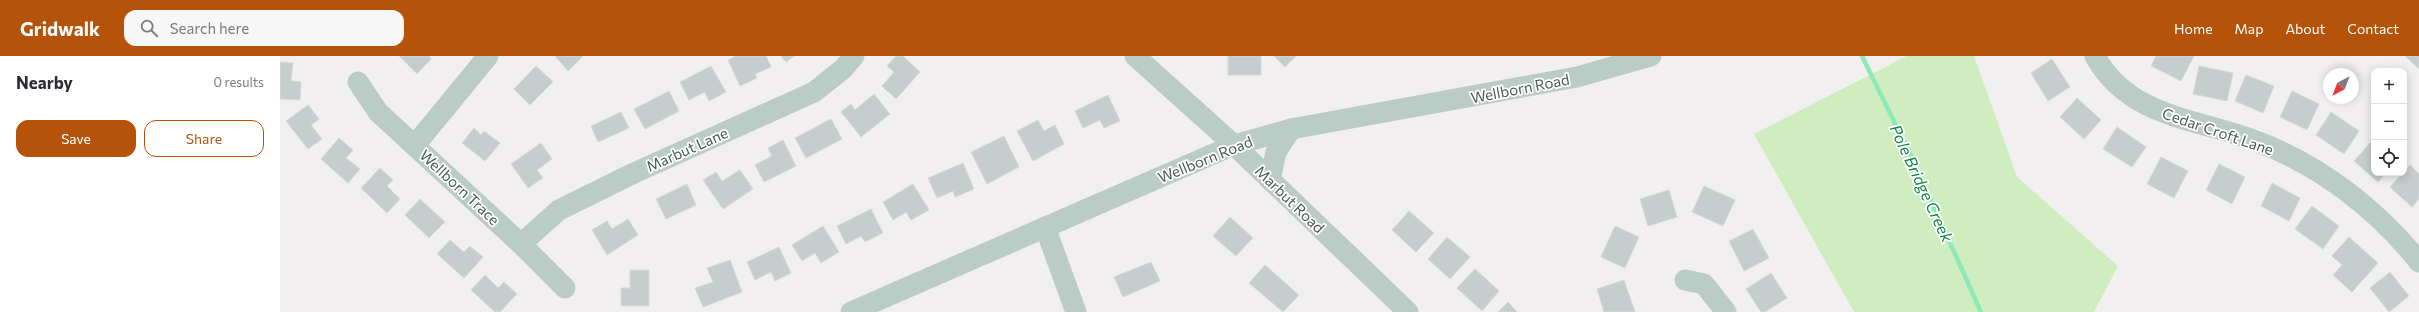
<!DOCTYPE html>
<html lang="en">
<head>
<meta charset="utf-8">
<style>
  body { margin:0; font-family:Commissioner,sans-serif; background:#f7f7f7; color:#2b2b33 }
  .controls { position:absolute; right:12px; top:12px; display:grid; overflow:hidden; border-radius:8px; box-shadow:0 2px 10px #0003 }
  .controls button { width:36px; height:36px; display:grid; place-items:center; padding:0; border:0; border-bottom:1px solid #e1e1e2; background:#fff; color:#2b2b33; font:20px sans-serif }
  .compass { position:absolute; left:2043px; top:12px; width:36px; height:36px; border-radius:50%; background:#fff; box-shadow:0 2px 10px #0003; rotate:222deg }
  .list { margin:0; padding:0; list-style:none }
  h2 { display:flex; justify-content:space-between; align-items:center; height:52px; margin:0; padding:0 16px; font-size:17px }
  h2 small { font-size:13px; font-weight:400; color:#7c7c81 }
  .actions { display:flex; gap:8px; padding:12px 16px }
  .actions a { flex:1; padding:9px 0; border:1px solid #b45309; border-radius:12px; text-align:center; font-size:14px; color:#b45309 }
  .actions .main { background:#b45309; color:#fff }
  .icon { flex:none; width:22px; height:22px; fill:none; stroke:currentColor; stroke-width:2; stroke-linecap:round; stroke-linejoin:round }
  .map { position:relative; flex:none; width:2139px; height:256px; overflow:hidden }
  header { display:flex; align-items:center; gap:24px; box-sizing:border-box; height:56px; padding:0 20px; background:#b45309; color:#fff }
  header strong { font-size:19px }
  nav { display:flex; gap:22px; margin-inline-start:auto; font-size:14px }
  .search { width:280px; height:36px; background:#f7f7f7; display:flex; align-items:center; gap:10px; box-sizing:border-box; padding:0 14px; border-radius:12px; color:#7c7c81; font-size:15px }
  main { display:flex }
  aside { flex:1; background:#fff }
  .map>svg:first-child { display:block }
  .green { fill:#cfedbe }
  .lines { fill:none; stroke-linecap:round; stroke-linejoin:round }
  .stream { stroke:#8de9b7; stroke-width:4.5 }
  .building { fill:#c6cecd; stroke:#d3dada }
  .minor { stroke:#bbcbc6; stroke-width:21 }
  .labels { text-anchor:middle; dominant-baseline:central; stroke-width:3.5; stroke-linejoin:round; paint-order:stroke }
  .street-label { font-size:15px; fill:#475b56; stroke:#fff }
  .water-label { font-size:16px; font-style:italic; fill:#118747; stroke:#fff }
</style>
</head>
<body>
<header>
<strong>Gridwalk</strong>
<div class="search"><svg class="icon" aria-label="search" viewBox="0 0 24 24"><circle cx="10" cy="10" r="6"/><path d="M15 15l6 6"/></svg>Search here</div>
<nav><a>Home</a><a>Map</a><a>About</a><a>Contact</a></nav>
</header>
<main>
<aside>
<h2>Nearby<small>0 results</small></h2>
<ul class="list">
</ul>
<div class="actions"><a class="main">Save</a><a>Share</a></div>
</aside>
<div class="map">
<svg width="2139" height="256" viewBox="0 0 2139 256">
  <rect width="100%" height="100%" fill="#f1eff0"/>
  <polygon class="green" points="1627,0 1694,0 1737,121 1838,210 1814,256 1574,256 1474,78"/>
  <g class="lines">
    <polyline class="stream" points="1582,0 1631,100 1701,256"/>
  </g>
  <g class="building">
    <polygon points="119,0 149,0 151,3 137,18"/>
    <polygon points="275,0 303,0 288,15"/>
    <polygon points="456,0 486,0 491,11 475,18 477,22 460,30 448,4"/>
    <polygon points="501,0 514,0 506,6"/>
    <polygon points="616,0 623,0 640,16 616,43 602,30 614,16 607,10"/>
    <rect x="948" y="0" width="33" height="19"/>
    <polygon points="994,0 1016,0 1005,11"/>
    <polygon points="1876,0 1914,0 1901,25 1871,10"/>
    <polygon points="2125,0 2139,0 2139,13"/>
    <polygon points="1772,3 1790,31 1768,45 1751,17"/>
    <polygon points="0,6 13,7 11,25 21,26 20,44 0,43"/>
    <polygon points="256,10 273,26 250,49 234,33"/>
    <polygon points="431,10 446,36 429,45 425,36 409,44 400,26"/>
    <polygon points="1919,10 1953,17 1947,45 1913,38"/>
    <polygon points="1966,19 1994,30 1983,57 1955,45"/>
    <polygon points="389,35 399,55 365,73 354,53"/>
    <polygon points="2012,35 2039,48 2027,74 2000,61"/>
    <polygon points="594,38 610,58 581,81 561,56 571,48 575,54"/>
    <polygon points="828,39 840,65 824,72 820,64 803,72 795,55"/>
    <polygon points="1797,42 1821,64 1804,83 1780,61"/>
    <polygon points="28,49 39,63 31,69 42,83 28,93 6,65"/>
    <polygon points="341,56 349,72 318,86 311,70"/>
    <polygon points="2051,56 2079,75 2064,98 2036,79"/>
    <polygon points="551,63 562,83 526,102 515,82"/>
    <polygon points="758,64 764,75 775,69 784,88 753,105 737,75"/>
    <polygon points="1837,71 1866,91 1852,111 1823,93"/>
    <polygon points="194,72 201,79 204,75 220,87 205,105 182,87"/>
    <polygon points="724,80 739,111 707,128 691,96"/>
    <polygon points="59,82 73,94 66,102 80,113 68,127 41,103"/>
    <polygon points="503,84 516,110 484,126 475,109 492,100 488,92"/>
    <polygon points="2091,86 2094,89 2094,117 2106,117 2098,126 2074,105"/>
    <polygon points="261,87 272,103 257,114 263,122 248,132 231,108"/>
    <polygon points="1881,101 1908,115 1894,142 1867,128"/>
    <polygon points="683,107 694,133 675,141 673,135 657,142 648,122"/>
    <polygon points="1939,108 1965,121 1952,148 1926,134"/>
    <polygon points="2130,109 2139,118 2139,143 2132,151 2110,131"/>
    <polygon points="100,112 113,124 107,130 120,143 107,157 81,132"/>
    <polygon points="460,114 473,133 443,153 423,124 436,116 442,125"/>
    <polygon points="1992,127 2020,142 2009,165 1981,150"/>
    <polygon points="407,128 416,149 386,163 376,143"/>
    <polygon points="633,128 649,154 631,164 626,156 613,164 603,146"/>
    <polygon points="1424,130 1455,144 1443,170 1412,156"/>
    <polygon points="1389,134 1397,161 1368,170 1360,143"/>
    <polygon points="140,143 165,166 149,182 125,159"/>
    <polygon points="2032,150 2059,170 2043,193 2015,173"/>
    <polygon points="591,153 603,177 585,186 581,180 566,188 557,170"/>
    <polygon points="1129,155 1154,177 1136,196 1112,174"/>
    <polygon points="950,161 973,182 956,200 933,180"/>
    <polygon points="348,163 358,179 327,199 312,174 327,165 332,173"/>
    <polygon points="543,170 559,196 541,207 535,197 522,205 512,189"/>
    <polygon points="1335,170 1359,181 1345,212 1321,201"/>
    <polygon points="1473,173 1489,202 1464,215 1449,185"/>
    <polygon points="1167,181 1190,201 1170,223 1148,203"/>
    <polygon points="2069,181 2098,207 2072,236 2053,219 2062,209 2052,200"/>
    <polygon points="170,184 184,196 190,190 203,201 184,222 157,198"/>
    <polygon points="499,191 511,217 495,225 491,216 475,224 467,206"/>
    <polygon points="450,204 462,236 423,251 415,232 433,226 427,212"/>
    <polygon points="871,206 880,225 843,241 834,221"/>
    <polygon points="985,209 1019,239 1003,256 969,227"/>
    <polygon points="1195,213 1219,235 1202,255 1177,232"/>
    <polygon points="350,214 369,214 369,250 341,250 341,232 350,232"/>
    <polygon points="2110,216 2129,240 2109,256 2090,232"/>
    <polygon points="1491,217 1507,242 1485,256 1481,256 1466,233"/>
    <polygon points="205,219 218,232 224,226 237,238 220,256 215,256 191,234"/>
    <polygon points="1344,224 1355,256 1324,256 1317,233"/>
    <polygon points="1228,246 1237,256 1218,256"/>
  </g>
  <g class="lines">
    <g class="minor">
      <polyline points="855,0 954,89 1128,256"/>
      <path d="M1815,0C1850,64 1921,62 1981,87C2042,111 2099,155 2139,206"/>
      <polyline points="78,26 98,56 241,188 285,232"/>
      <polyline points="135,89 208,0"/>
      <polyline points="990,124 996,96 1011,73"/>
      <polyline points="765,171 796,256"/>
      <polyline points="241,188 279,154 354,117 534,36 563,13 574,0"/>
      <polyline points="1405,224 1424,228 1446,256"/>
      <polyline points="571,256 954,89 1011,73 1297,21 1371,0"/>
    </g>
  </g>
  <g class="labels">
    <g class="street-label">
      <text transform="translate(1240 32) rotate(-11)">Wellborn Road</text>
      <text transform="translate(1938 75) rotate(19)">Cedar Croft Lane</text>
      <text transform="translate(407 93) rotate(-24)">Marbut Lane</text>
      <text transform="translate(925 103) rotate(-22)">Wellborn Road</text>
      <text transform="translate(180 131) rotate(43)">Wellborn Trace</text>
      <text transform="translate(1010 143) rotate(44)">Marbut Road</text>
    </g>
    <g class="water-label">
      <text transform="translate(1642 127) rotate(65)">Pole Bridge Creek</text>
    </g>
  </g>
</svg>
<div class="controls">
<button>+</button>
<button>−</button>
<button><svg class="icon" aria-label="locate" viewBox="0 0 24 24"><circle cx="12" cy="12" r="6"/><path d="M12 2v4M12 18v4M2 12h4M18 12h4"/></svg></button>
</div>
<svg class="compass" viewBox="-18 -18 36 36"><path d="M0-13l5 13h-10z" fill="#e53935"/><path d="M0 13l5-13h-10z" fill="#7c7c81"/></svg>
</div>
</main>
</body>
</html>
